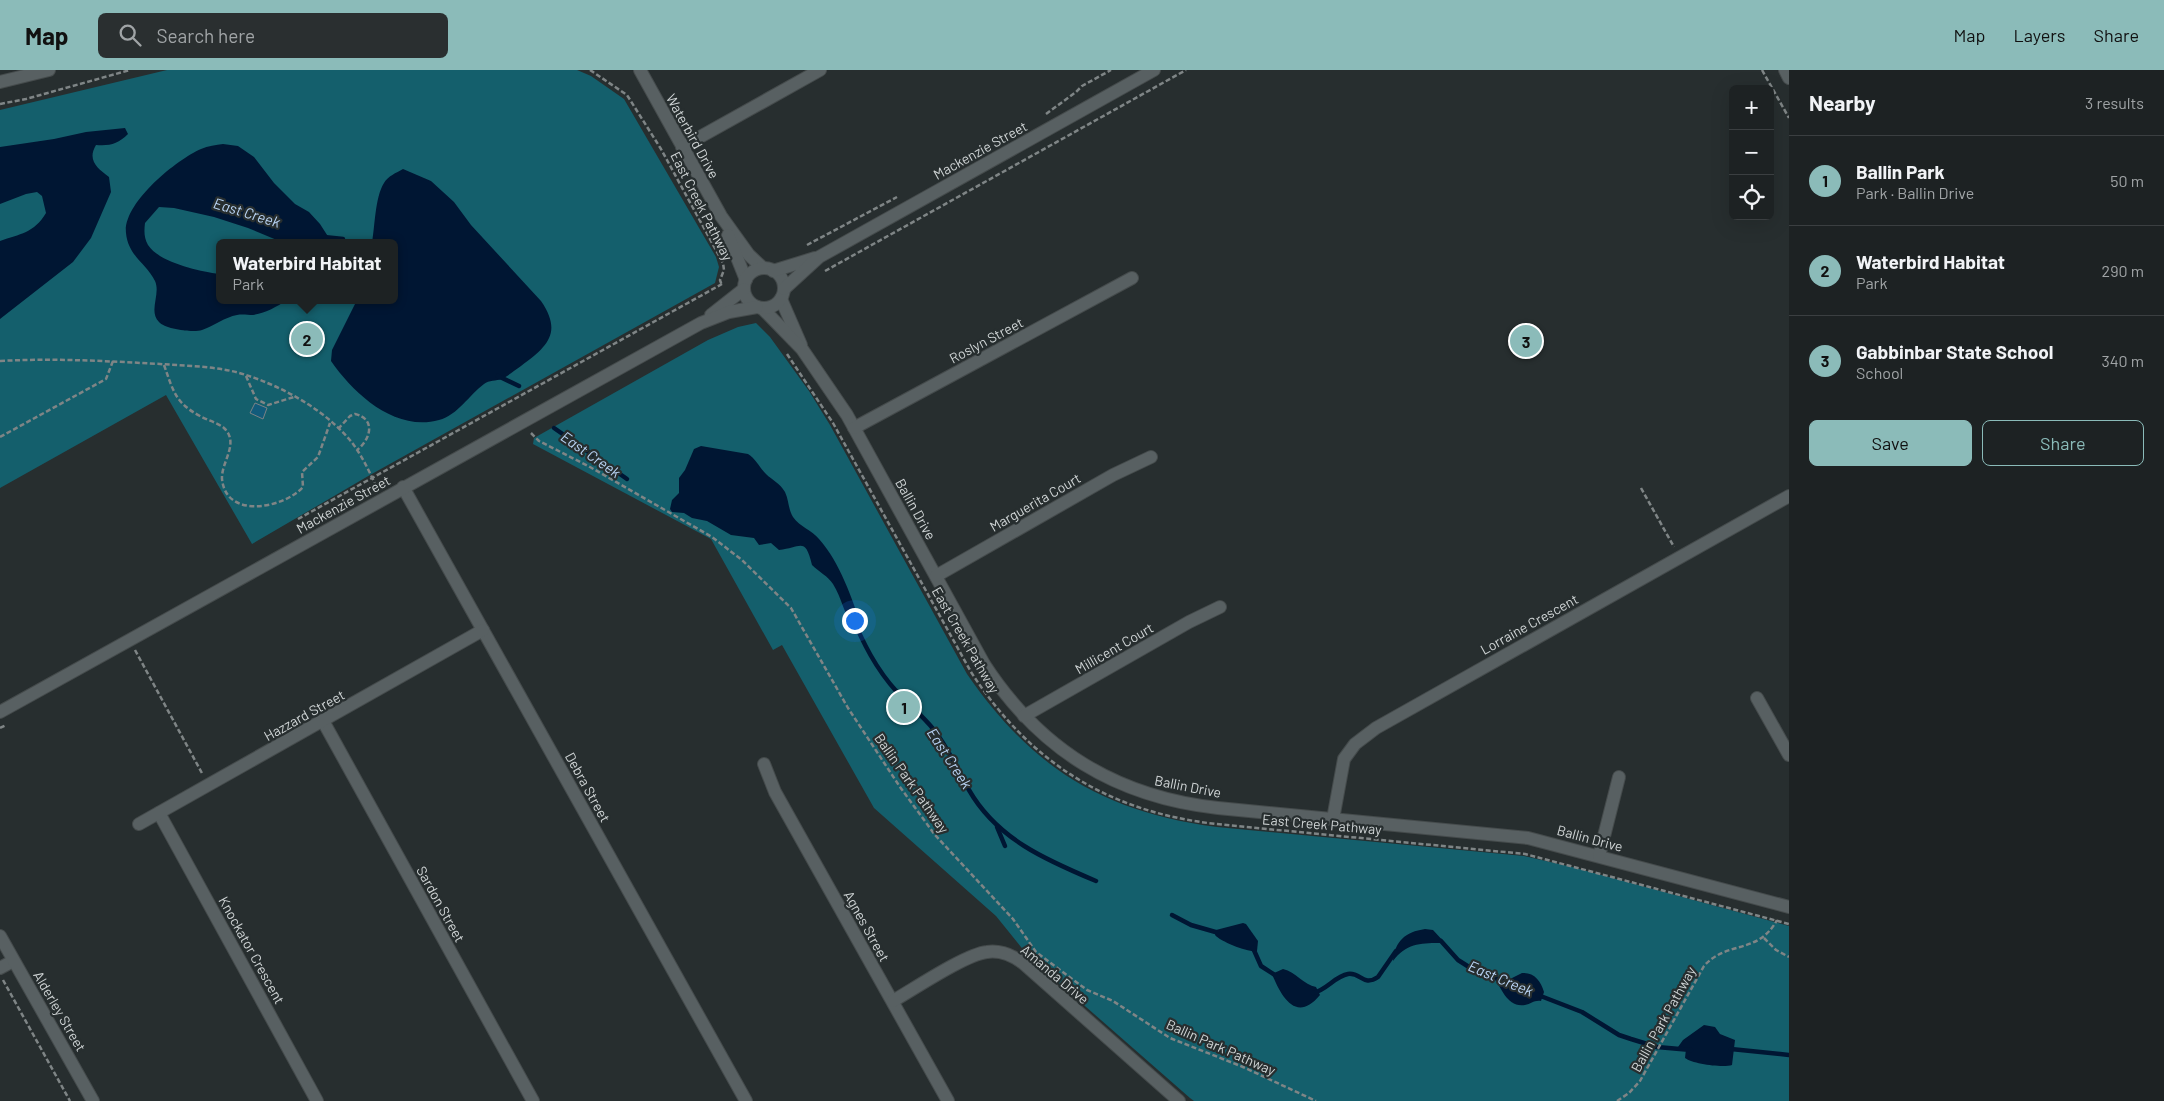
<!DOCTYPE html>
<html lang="en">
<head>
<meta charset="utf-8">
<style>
  body { margin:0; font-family:Barlow,sans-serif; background:#2a2f30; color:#f1f3f6 }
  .controls { position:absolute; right:15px; top:15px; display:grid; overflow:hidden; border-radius:8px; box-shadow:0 5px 20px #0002 }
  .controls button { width:45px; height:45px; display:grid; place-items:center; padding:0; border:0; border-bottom:1px solid #3b3f41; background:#1d2223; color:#f1f3f6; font:25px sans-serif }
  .you { position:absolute; left:854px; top:550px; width:18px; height:18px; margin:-12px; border:4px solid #fff; border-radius:50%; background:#1a73e8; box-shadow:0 0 0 8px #1a73e833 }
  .badge { display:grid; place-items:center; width:32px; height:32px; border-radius:50%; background:#8bbbb9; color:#111; font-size:16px; font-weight:700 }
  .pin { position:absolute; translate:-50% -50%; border:2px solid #fff; box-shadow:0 1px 5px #0006 }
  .popup { position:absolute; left:216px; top:169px; width:182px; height:65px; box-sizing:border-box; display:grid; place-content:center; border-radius:8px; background:#1d2223; filter:drop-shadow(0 1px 4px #0005); font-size:16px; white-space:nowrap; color:#a0a4a6 }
  .popup b { font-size:19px; color:#f1f3f6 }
  .popup::after { content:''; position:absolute; left:50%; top:100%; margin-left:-10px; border:10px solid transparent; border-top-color:#1d2223 }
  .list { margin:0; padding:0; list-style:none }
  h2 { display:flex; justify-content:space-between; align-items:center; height:65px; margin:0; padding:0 20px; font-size:21px }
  h2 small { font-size:16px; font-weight:400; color:#a0a4a6 }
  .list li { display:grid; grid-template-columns:32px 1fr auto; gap:15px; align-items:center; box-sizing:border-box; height:90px; padding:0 20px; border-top:1px solid #3b3f41 }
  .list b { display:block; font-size:19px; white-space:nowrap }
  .list p { margin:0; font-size:16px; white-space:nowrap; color:#a0a4a6 }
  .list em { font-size:16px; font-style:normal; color:#a0a4a6 }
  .actions { display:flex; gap:10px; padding:15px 20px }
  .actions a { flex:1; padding:11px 0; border:1px solid #8bbbb9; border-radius:8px; text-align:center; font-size:18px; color:#8bbbb9 }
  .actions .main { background:#8bbbb9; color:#111 }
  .icon { flex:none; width:28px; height:28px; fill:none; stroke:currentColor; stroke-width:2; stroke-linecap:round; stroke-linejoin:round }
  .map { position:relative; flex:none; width:1789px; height:1031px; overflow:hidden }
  header { display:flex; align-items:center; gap:30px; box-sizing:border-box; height:70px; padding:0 25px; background:#8bbbb9; color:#111 }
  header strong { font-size:24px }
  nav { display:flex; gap:28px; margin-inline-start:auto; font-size:18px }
  .search { width:350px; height:45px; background:#2a2f30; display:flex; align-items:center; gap:12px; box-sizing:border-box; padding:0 18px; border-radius:8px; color:#a0a4a6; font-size:19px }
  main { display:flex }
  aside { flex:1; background:#1d2223 }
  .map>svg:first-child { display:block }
  .green { fill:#145f6c; fill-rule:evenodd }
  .water { fill:#001633 }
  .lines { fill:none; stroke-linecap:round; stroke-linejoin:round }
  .stream { stroke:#001633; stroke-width:4.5 }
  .building { fill:#125b7b; stroke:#7b8286 }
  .street-casing { stroke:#454b4c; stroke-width:14 }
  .secondary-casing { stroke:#454b4c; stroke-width:14 }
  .path { stroke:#7f8586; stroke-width:2.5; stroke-dasharray:5 2.5; stroke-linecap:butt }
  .street { stroke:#586062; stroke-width:12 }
  .secondary { stroke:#586062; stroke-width:12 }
  .labels { text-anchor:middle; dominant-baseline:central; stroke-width:4.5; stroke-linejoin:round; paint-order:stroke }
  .street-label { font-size:14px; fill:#cfd4d5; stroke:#272e2f }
  .water-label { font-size:15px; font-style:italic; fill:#b8d3f4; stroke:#272e2f }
</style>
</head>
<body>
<header>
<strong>Map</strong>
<div class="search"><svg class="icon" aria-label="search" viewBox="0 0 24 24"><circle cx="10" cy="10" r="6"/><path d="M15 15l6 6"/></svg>Search here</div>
<nav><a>Map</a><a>Layers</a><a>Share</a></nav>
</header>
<main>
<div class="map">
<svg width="1789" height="1031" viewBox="0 0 1789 1031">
  <rect width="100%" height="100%" fill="#272e2f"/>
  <g class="green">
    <path d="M167,0H577L591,6L624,29L716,187L719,197L715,213L370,405L252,474L166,325L0,418V40ZM220,173H394V230H220Z"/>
    <path d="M756,253L770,267L809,321L830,355L967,604C1032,698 1103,742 1217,757L1524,786L1572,797L1789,856V1031H1194L1190,1028L1029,887L996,846L874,738L782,575L773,580L711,469L533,374L534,368L708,270L738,257Z"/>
  </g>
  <g class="water">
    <path d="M125,58L128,64C118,74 110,76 96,75C87,90 97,98 109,107L111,122L91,168L73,192L0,249V171C20,164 34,163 46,143L42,126L37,122L26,124L0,134V77L54,69L86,62Z"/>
    <path d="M223,74L238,76L254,87L274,113L295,134L309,142L320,154L329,168L328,173H284L248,158L214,147L174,138L159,137L145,153C144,161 144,168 148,175C160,193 199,201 219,204L220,230H287C276,237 266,243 253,245C248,245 242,244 237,245C225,247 214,256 202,260C193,263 165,259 159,252C148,241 161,224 155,211C147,194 128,186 126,163C123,133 176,90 201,79C208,76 216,75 223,74Z"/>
    <path d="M403,99L431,111L454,132L471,155L541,231C563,263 547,277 521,296C515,300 508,306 502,309C496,311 489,310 484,314C469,325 458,345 439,350C395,362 354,324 331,291L332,280L357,230H394V173H372C375,156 375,127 384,113C388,106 396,103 403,99Z"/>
    <path d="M701,376L748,384C756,389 759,397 766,404C772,410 780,413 785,422C789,430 788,439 793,447C800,457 812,460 819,469C841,494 851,527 862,557L853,548L854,558C844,545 842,528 833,514C828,506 819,502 812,495C805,466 801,478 779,480L771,473L759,475L754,468L731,465L707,451L692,448L684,443L672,442L670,439L672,430L679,423V408L685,400L694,379Z"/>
    <path d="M1243,853L1246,854L1258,871L1257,881C1249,883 1221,872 1215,865L1216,860Z"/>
    <path d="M1425,859L1433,860L1445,873C1423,873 1407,872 1393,891C1395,871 1405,862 1425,859Z"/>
    <path d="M1283,899C1296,902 1304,915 1316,917L1320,925C1296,954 1281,926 1272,904Z"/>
    <path d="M1522,903C1534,902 1541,911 1544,922L1541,931C1534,930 1531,934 1525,935C1507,938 1502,918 1494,908L1510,909Z"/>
    <path d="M1704,955L1715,957L1720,964L1735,970L1732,995C1723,998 1693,994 1685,988L1686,979L1678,977L1683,970Z"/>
  </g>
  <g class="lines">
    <g class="stream">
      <polyline points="324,167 343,169"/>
      <polyline points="498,306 519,316"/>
      <polyline points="554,358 627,409"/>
      <path d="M851,544C863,573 876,599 897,622C909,635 923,646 934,660C949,679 957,700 969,720C997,769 1046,790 1096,811"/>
      <polyline points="997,757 1005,776"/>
      <polyline points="1172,845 1191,855 1219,863"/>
      <polyline points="1441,871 1458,890 1469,897 1498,909"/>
      <polyline points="1253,878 1261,896 1278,907"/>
      <path d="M1313,923C1327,920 1335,906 1348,904C1361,902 1363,917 1378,907L1396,881"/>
      <polyline points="1538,925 1582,942 1619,965 1631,969 1657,977 1691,980"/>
      <polyline points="1731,979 1789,985"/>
    </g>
  </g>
  <polygon class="building" points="255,333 267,338 263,349 250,343"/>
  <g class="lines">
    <defs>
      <g id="street">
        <polyline points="640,0 721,146 749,185 763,198"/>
        <polyline points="0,12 49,0"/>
        <polyline points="682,77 820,0"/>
        <polyline points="728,165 746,210"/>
        <polyline points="781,229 801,275"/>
        <path d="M762,238L802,279L847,345L984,594C1040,680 1116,727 1218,738L1528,768L1789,837"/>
        <polyline points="854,358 1132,208"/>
        <polyline points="403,417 746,1031"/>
        <polyline points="936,506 1113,405 1151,387"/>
        <polyline points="1757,628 1789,685"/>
        <polyline points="1024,646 1189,552 1220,537"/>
        <polyline points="323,651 533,1031"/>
        <polyline points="764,694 775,722 948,1031"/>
        <polyline points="159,743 317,1031"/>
        <polyline points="1333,749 1344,689 1355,674 1376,658 1789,426"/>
        <polyline points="139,754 483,560"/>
        <polyline points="1599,786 1619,707"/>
        <polyline points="0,898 13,891"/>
        <path d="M893,931C914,919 966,884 987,882C1001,880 1012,885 1023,893L1179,1031"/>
      </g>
      <g id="secondary">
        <polyline points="1785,0 1789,8"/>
        <circle cx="764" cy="218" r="20"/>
        <polyline points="773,201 815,188"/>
        <polyline points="784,219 819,187 1154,0"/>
        <polyline points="711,245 744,219"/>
        <polyline points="0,642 701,253 729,242 757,237"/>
        <polyline points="0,866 93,1031"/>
      </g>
    </defs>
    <use href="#street" class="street-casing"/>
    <use href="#secondary" class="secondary-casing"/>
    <g class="path">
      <polyline points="590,0 627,25 661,79 723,193 724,200 720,210 722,216"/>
      <polyline points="1762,0 1789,48"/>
      <polyline points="0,34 26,29 130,0"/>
      <polyline points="1046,44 1076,22 1082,16 1111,0"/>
      <polyline points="807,175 897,127"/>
      <polyline points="825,201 1186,0"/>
      <path d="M787,284L833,353L971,602C1030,693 1109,742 1216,754L1525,784L1789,854"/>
      <path d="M0,291C53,288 106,291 160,294C188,296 219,296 246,305C283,317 323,339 349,369C361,383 369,401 377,418"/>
      <path d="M164,295C173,320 175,333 200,346C207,350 218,353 224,358C240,373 221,392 222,409C226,450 284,438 303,417L302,402L318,387L330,353"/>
      <polyline points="246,306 256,329 268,335 294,327"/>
      <path d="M338,359L350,346L355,344C376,349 371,369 357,380"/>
      <polyline points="531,363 539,371 590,397 712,467 742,490 791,538 848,638 900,717 935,765 1013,849 1036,882 1087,920 1113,931 1170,968 1243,997 1316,1031"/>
      <polyline points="0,367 106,309 113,291"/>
      <polyline points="1641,418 1674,477"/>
      <polyline points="298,449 722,214"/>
      <polyline points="135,580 203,705"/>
      <polyline points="0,658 6,655"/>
      <polyline points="1764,868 1776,880 1789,887"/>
      <polyline points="3,910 70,1031"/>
      <path d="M1617,1031L1629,1023L1640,1011L1704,896C1727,870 1758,885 1777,850"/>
    </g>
    <use href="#street" class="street"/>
    <use href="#secondary" class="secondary"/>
  </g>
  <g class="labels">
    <g class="street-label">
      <text transform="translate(693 66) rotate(61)">Waterbird Drive</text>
      <text transform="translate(980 80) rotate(-29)">Mackenzie Street</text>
      <text transform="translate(702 136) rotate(63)">East Creek Pathway</text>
      <text transform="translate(986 270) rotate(-28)">Roslyn Street</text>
      <text transform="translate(1035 432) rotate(-30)">Marguerita Court</text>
      <text transform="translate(343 434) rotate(-29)">Mackenzie Street</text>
      <text transform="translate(916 439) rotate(61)">Ballin Drive</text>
      <text transform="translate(1529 554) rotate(-29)">Lorraine Crescent</text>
      <text transform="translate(966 570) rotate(60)">East Creek Pathway</text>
      <text transform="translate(1114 578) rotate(-30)">Millicent Court</text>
      <text transform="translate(304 645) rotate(-29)">Hazzard Street</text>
      <text transform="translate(912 713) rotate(55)">Ballin Park Pathway</text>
      <text transform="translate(1188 716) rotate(11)">Ballin Drive</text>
      <text transform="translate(588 717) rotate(61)">Debra Street</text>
      <text transform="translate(1322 754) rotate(5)">East Creek Pathway</text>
      <text transform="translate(1590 768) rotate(15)">Ballin Drive</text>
      <text transform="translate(441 834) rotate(61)">Sardon Street</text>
      <text transform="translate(867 856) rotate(61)">Agnes Street</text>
      <text transform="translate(252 880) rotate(61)">Knockator Crescent</text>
      <text transform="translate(1055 904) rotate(40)">Amanda Drive</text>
      <text transform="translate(60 941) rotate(60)">Alderley Street</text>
      <text transform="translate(1663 949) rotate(-61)">Ballin Park Pathway</text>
      <text transform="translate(1221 977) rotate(24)">Ballin Park Pathway</text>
    </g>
    <g class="water-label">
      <text transform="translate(247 142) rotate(17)">East Creek</text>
      <text transform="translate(591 384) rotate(35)">East Creek</text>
      <text transform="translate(950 688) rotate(57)">East Creek</text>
      <text transform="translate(1501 908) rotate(23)">East Creek</text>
    </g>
  </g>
</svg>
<div class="controls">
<button>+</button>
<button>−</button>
<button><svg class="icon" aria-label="locate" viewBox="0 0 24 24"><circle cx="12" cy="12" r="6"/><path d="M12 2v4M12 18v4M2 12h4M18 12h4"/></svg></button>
</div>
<div class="you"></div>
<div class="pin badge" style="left:904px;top:637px">1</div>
<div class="pin badge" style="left:307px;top:269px">2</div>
<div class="popup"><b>Waterbird Habitat</b>Park</div>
<div class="pin badge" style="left:1526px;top:271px">3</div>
</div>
<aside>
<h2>Nearby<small>3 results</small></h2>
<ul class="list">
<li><span class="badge">1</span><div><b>Ballin Park</b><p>Park · Ballin Drive</p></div><em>50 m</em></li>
<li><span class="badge">2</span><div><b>Waterbird Habitat</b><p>Park</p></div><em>290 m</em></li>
<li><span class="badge">3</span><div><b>Gabbinbar State School</b><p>School</p></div><em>340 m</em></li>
</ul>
<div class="actions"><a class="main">Save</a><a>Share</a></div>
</aside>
</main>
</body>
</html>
